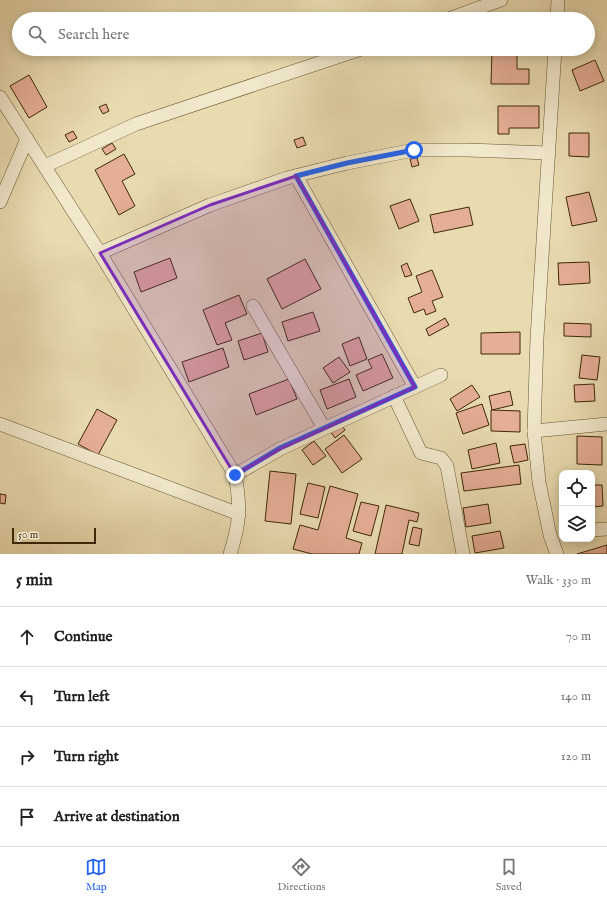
<!DOCTYPE html>
<html lang="en">
<head>
<meta charset="utf-8">
<style>
  body { margin:0; font-family:"IM FELL English",serif; background:#f6f6f6; color:#222 }
  .controls { position:absolute; right:12px; bottom:12px; display:grid; overflow:hidden; border-radius:8px; box-shadow:0 2px 10px #0003 }
  .controls button { width:36px; height:36px; display:grid; place-items:center; padding:0; border:0; border-bottom:1px solid #e0e0e0; background:#fff; color:#222; font:20px sans-serif }
  .scale { position:absolute; left:12px; bottom:10px; width:84px; box-sizing:border-box; padding-left:4px; border:2px solid #3e2807; border-top:0; font-size:11px; line-height:14px; white-space:nowrap; color:#3e2807; -webkit-text-stroke:3px #f1e8cc; paint-order:stroke }
  .stop { position:absolute; width:12px; height:12px; margin:-9px; border:3px solid #2563eb; border-radius:50%; background:#fff }
  .stop.end { background:#2563eb; border-color:#fff; box-shadow:0 1px 4px #0008 }
  .list { margin:0; padding:0; list-style:none }
  h2 { display:flex; justify-content:space-between; align-items:center; height:52px; margin:0; padding:0 16px; font-size:17px }
  h2 small { font-size:13px; font-weight:400; color:#767676 }
  .list li { display:grid; grid-template-columns:26px 1fr auto; gap:12px; align-items:center; box-sizing:border-box; height:60px; padding:0 16px; border-top:1px solid #e0e0e0 }
  .list b { display:block; font-size:15px; white-space:nowrap }
  .list em { font-size:13px; font-style:normal; color:#767676 }
  .icon { flex:none; width:22px; height:22px; fill:none; stroke:currentColor; stroke-width:2; stroke-linecap:round; stroke-linejoin:round }
  .map { position:relative; flex:none; width:607px; height:554px; overflow:hidden }
  .search { position:absolute; background:#fff; box-shadow:0 2px 10px #0003; left:12px; right:12px; top:12px; height:44px; display:flex; align-items:center; gap:10px; box-sizing:border-box; padding:0 14px; border-radius:22px; color:#767676; font-size:15px }
  .sheet { height:292px; background:#fff }
  nav { display:flex; justify-content:space-around; align-items:center; box-sizing:border-box; height:56px; border-top:1px solid #e0e0e0; background:#fff; font-size:11px; color:#767676 }
  nav a { display:grid; justify-items:center; gap:2px }
  nav .on { color:#2563eb }
  .map>svg:first-child { display:block }
  .building { fill:#e5ae96; stroke:#3e2807 }
  .lines { fill:none; stroke-linecap:round; stroke-linejoin:round }
  .minor-casing { stroke:#695531; stroke-width:14 }
  .minor { stroke:#f1e8cc; stroke-width:13 }
  .route { stroke:#2563eb; stroke-width:5 }
  .marked { fill:#7b2cbf; fill-opacity:0.2; stroke:#7b2cbf; stroke-width:3; stroke-linejoin:round }
</style>
</head>
<body>
<div class="map">
<svg width="607" height="554" viewBox="0 0 607 554">
  <rect width="100%" height="100%" fill="#e9dbb0"/>
  <filter id="stains"><feTurbulence type="fractalNoise" baseFrequency=".005" numOctaves="4"/><feColorMatrix values="0 0 0 0 .2 0 0 0 0 .09 0 0 0 0 .02 0 0 0 .5 -.17"/></filter>
  <radialGradient id="worn" r=".72"><stop offset=".6" stop-color="#630" stop-opacity="0"/><stop offset="1" stop-color="#630" stop-opacity=".3"/></radialGradient>
  <g class="building">
    <rect x="492" y="17" width="33" height="2"/>
    <polygon points="492,49 517,49 517,69 529,69 529,84 491,84"/>
    <polygon points="595,60 604,81 580,91 572,70"/>
    <polygon points="29,75 47,107 29,118 10,86"/>
    <polygon points="106,104 109,111 103,114 99,107"/>
    <polygon points="498,106 539,106 539,128 509,128 509,134 498,134"/>
    <polygon points="73,131 77,138 69,142 65,135"/>
    <polygon points="569,133 589,133 589,157 569,156"/>
    <polygon points="303,137 306,145 297,148 294,140"/>
    <polygon points="112,143 116,149 106,155 102,149"/>
    <polygon points="124,154 135,174 122,181 135,206 119,215 95,170"/>
    <polygon points="417,158 419,165 412,167 410,159"/>
    <polygon points="589,192 597,221 572,226 566,197"/>
    <polygon points="410,199 419,221 399,229 390,206"/>
    <polygon points="469,207 473,225 434,233 430,215"/>
    <polygon points="170,258 177,278 141,292 134,272"/>
    <polygon points="305,259 321,289 282,309 267,279"/>
    <polygon points="589,262 590,283 559,285 558,263"/>
    <polygon points="407,263 412,275 405,277 401,266"/>
    <polygon points="432,270 443,297 432,301 436,311 426,315 424,309 414,313 408,298 422,292 416,276"/>
    <polygon points="239,295 247,314 225,323 232,340 217,345 203,310"/>
    <polygon points="313,312 320,331 288,341 282,322"/>
    <polygon points="445,318 449,325 429,336 426,329"/>
    <polygon points="564,323 591,324 591,337 564,336"/>
    <polygon points="520,332 520,354 481,354 481,333"/>
    <polygon points="262,333 268,352 244,360 238,341"/>
    <polygon points="359,337 367,359 350,366 342,344"/>
    <polygon points="223,348 229,367 189,382 182,362"/>
    <polygon points="382,354 393,378 363,391 356,375 372,368 368,360"/>
    <polygon points="582,355 600,357 597,380 579,378"/>
    <polygon points="339,357 350,372 333,383 323,368"/>
    <polygon points="289,379 297,399 256,415 249,394"/>
    <polygon points="349,379 356,397 327,409 320,390"/>
    <polygon points="594,384 595,401 575,402 574,385"/>
    <polygon points="472,385 480,397 457,411 450,399"/>
    <polygon points="510,391 513,405 492,410 489,396"/>
    <polygon points="482,404 489,425 463,434 456,413"/>
    <polygon points="97,409 117,420 98,455 78,444"/>
    <polygon points="491,410 520,411 520,432 491,431"/>
    <polygon points="340,423 345,430 335,438 330,431"/>
    <polygon points="344,435 362,459 342,473 325,449"/>
    <polygon points="577,436 602,437 602,465 577,464"/>
    <polygon points="314,441 326,456 313,465 302,450"/>
    <polygon points="496,443 500,463 472,469 468,450"/>
    <polygon points="525,444 528,460 514,463 510,446"/>
    <polygon points="519,465 521,484 464,491 461,473"/>
    <polygon points="270,471 296,474 291,524 265,521"/>
    <polygon points="308,483 325,487 318,518 300,514"/>
    <polygon points="592,485 602,485 603,506 592,507"/>
    <polygon points="330,486 358,494 346,538 362,543 359,554 312,554 293,549 300,525 318,530"/>
    <polygon points="0,494 6,495 5,504 0,503"/>
    <polygon points="361,502 379,506 371,536 353,531"/>
    <polygon points="488,504 491,523 466,527 463,508"/>
    <polygon points="386,505 419,513 417,522 409,520 402,554 375,554"/>
    <polygon points="413,527 422,529 419,546 409,544"/>
    <polygon points="500,531 504,548 475,553 472,536"/>
    <polygon points="607,545 607,554 577,554"/>
  </g>
  <g class="lines">
    <defs>
      <g id="minor">
        <polyline points="448,19 501,0"/>
        <polyline points="557,19 558,0"/>
        <polyline points="555,49 537,338 534,431 539,482 550,535 557,554"/>
        <path d="M0,97L100,253L235,475C241,507 240,523 230,554"/>
        <polyline points="45,166 136,124 361,49"/>
        <polyline points="296,176 415,387"/>
        <polyline points="0,202 27,139"/>
        <polyline points="100,253 210,205 287,178 347,163 414,150 467,150 549,153"/>
        <polyline points="253,306 324,428"/>
        <polyline points="394,396 421,453 441,458 447,466 463,554"/>
        <polyline points="0,424 239,514"/>
        <polyline points="534,431 607,424"/>
        <polyline points="235,475 280,449 441,375"/>
        <polyline points="592,530 607,529"/>
      </g>
    </defs>
    <use href="#minor" class="minor-casing"/>
    <use href="#minor" class="minor"/>
  </g>
  <g class="lines">
    <polyline class="route" points="235,475 280,448 415,387 296,176 347,163 414,150"/>
  </g>
  <path class="marked" d="M296,176L415,387L280,449L235,475L100,253L210,205Z"/>
  <rect width="100%" height="100%" filter="url(#stains)"/>
  <rect width="100%" height="100%" fill="url(#worn)"/>
</svg>
<div class="controls">
<button><svg class="icon" aria-label="locate" viewBox="0 0 24 24"><circle cx="12" cy="12" r="6"/><path d="M12 2v4M12 18v4M2 12h4M18 12h4"/></svg></button>
<button><svg class="icon" aria-label="layers" viewBox="0 0 24 24"><path d="M12 4l9 5-9 5-9-5zM3 14l9 5 9-5"/></svg></button>
</div>
<div class="scale">50 m</div>
<div class="stop" style="left:414px;top:150px"></div>
<div class="stop end" style="left:235px;top:475px"></div>
<div class="search"><svg class="icon" aria-label="search" viewBox="0 0 24 24"><circle cx="10" cy="10" r="6"/><path d="M15 15l6 6"/></svg>Search here</div>
</div>
<section class="sheet">
<h2>5 min<small>Walk · 330 m</small></h2>
<ul class="list">
<li><svg class="icon" aria-label="ahead" viewBox="0 0 24 24"><path d="M12 20V5M6 11l6-6 6 6"/></svg><div><b>Continue</b></div><em>70 m</em></li>
<li><svg class="icon" aria-label="left" viewBox="0 0 24 24"><path d="M17 20v-9H6M10 6l-5 5 5 5"/></svg><div><b>Turn left</b></div><em>140 m</em></li>
<li><svg class="icon" aria-label="right" viewBox="0 0 24 24"><path d="M7 20v-9h11M14 6l5 5-5 5"/></svg><div><b>Turn right</b></div><em>120 m</em></li>
<li><svg class="icon" aria-label="arrive" viewBox="0 0 24 24"><path d="M6 21V4h12l-3 4 3 4H6"/></svg><div><b>Arrive at destination</b></div></li>
</ul>
</section>
<nav>
<a class="on"><svg class="icon" aria-label="map" viewBox="0 0 24 24"><path d="M3 6l6-2 6 2 6-2v14l-6 2-6-2-6 2zM9 4v14M15 6v14"/></svg>Map</a>
<a><svg class="icon" aria-label="directions" viewBox="0 0 24 24"><path d="M12 3l9 9-9 9-9-9zM9 14v-3h6M13 9l2 2-2 2"/></svg>Directions</a>
<a><svg class="icon" aria-label="saved" viewBox="0 0 24 24"><path d="M7 4h10v16l-5-4-5 4z"/></svg>Saved</a>
</nav>
</body>
</html>
